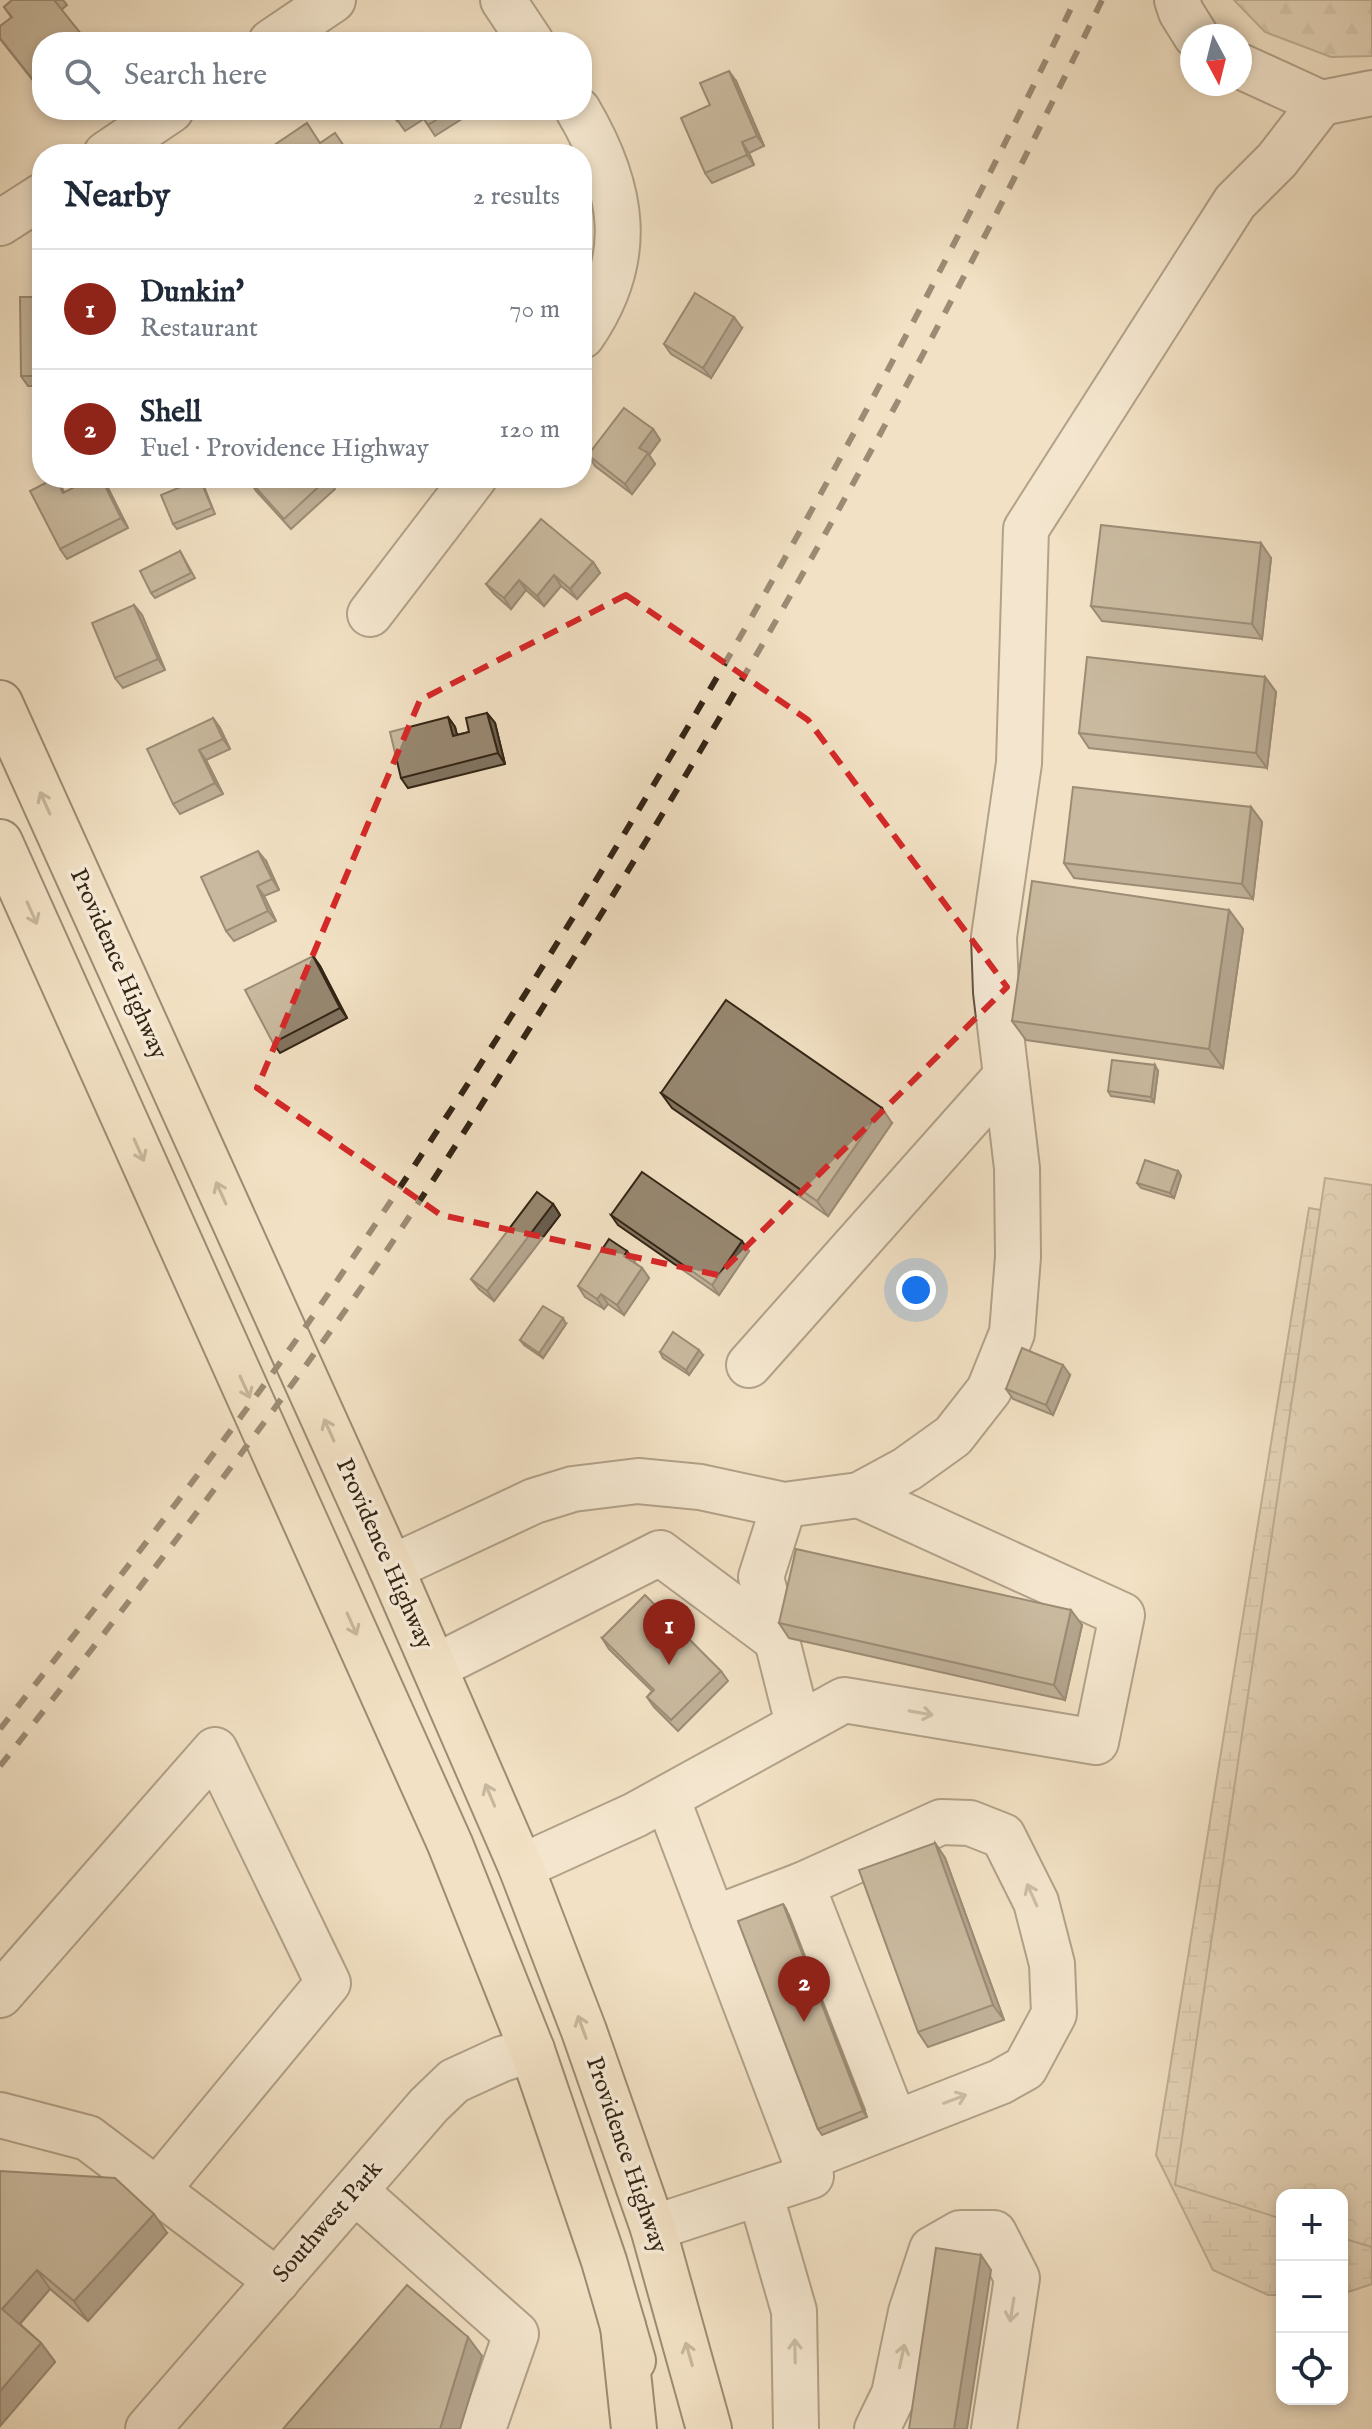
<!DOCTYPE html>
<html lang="en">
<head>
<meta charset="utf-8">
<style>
  body { margin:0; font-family:"IM FELL English",serif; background:#f6f6f7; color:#1f2937 }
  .controls { position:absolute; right:24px; bottom:24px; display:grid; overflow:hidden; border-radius:16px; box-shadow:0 4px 12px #0003 }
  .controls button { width:72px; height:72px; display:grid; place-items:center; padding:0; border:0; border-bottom:2px solid #e0e1e3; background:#fff; color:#1f2937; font:40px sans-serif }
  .compass { position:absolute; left:1180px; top:24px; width:72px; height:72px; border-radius:50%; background:#fff; box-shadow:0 4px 12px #0003; rotate:173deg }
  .you { position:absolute; left:916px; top:1290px; width:28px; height:28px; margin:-20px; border:6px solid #fff; border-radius:50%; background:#1a73e8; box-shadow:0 0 0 12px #1a73e833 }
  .badge { display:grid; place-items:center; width:52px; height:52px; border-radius:50%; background:#8f2418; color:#fff; font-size:26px; font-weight:700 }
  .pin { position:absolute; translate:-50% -66px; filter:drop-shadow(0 2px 4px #0008) }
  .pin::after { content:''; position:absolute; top:42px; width:28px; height:24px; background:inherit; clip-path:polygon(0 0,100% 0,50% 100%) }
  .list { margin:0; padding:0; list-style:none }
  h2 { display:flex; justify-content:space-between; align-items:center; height:104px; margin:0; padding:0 32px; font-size:34px }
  h2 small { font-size:26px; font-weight:400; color:#747a83 }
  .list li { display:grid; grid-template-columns:52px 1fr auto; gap:24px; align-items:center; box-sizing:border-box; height:120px; padding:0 32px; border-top:2px solid #e0e1e3 }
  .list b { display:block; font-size:30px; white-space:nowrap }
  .list p { margin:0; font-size:26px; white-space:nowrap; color:#747a83 }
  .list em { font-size:26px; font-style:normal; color:#747a83 }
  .icon { flex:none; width:44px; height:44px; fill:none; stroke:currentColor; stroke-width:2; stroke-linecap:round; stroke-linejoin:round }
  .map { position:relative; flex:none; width:1372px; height:2429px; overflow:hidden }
  .search { position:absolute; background:#fff; box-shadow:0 4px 12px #0003; left:32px; top:32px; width:560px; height:88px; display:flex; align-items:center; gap:20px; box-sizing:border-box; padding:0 28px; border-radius:32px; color:#747a83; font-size:30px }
  .panel { position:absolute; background:#fff; box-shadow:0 4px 12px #0003; left:32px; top:144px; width:560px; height:344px; border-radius:32px }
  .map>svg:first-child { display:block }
  .forest { fill:url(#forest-firs); stroke:#83735e; stroke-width:2 }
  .wetland { fill:url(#wetland-marsh); stroke:#83735e; stroke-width:2 }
  .park { fill:url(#park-crowns); stroke:#83735e; stroke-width:2 }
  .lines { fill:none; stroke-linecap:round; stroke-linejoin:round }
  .minor-casing { stroke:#645441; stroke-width:48 }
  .major-casing { stroke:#342515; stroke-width:48 }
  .highway-casing { stroke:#342515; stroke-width:48 }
  .minor { stroke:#f7ecd9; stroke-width:44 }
  .major { stroke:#f2e1c4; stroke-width:44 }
  .highway { stroke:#f2e1c4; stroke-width:44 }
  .rail { stroke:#342515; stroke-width:6; stroke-dasharray:14 14; stroke-linecap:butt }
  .wall { fill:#827460; stroke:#342515; stroke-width:2 }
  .shaded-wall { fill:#6a5e4e; stroke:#342515; stroke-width:2 }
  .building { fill:#978770; stroke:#342515; stroke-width:2 }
  .oneway { stroke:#93836c }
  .oneway2 { stroke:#9f9281 }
  .marked { fill:none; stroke:#d62828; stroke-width:6; stroke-dasharray:16 10; stroke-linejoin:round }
  .labels { text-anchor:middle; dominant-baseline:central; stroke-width:7; stroke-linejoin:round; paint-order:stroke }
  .street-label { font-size:24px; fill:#342515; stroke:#f7ecd9 }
</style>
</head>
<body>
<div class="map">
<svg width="1372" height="2429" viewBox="0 0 1372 2429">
  <defs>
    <pattern id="forest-firs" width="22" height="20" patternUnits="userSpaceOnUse" patternTransform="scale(2)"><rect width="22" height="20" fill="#d2c1a6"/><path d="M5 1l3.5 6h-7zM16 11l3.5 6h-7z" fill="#b5a68e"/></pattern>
    <pattern id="wetland-marsh" width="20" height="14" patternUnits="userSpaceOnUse" patternTransform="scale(2)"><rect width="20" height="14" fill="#d2c1a6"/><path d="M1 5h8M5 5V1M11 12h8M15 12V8" fill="none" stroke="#b5a68e"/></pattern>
    <pattern id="park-crowns" width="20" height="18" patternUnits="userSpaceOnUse" patternTransform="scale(2)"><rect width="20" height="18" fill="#d2c1a6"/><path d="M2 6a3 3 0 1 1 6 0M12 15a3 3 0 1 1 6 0" fill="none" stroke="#b5a68e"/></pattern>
  </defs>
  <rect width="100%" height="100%" fill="#f2e1c4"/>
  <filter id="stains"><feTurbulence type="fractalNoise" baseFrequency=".0025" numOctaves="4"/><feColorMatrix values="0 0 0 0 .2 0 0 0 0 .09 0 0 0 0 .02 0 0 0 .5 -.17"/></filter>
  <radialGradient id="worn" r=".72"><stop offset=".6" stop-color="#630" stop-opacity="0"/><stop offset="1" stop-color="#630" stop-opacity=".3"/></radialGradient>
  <polygon class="forest" points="1234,0 1372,0 1372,56 1331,57 1265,32"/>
  <polygon class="wetland" points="1309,1208 1372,1219 1372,2284 1342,2294 1342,2195 1282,2195 1282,2295 1268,2295 1213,2270 1156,2155"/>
  <polygon class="park" points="1325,1178 1372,1185 1372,2247 1342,2238 1342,2195 1282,2195 1282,2219 1175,2185"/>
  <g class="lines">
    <defs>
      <g id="minor">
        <polyline points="503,0 531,42"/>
        <polyline points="1177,0 1181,12 1196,36"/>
        <polyline points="271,42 333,0"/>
        <polyline points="1240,66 1321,103"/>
        <polyline points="1321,103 1372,93"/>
        <path d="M578,110C624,188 636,258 582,336"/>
        <polyline points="106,154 171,110"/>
        <polyline points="0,223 42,196"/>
        <polyline points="370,614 474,478"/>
        <polyline points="749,1365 1006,1076"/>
        <polyline points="784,1505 761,1577 798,1724"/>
        <polyline points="391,1568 534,1501 573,1489 638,1481 700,1487 784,1505 859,1495 907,1469 953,1436 989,1390 1012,1333 1018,1257 1017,1168 996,992 994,937 1019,763 1026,529 1235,202 1277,160 1321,103"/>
        <polyline points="435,1667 660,1553 777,1640"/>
        <polyline points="521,1867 635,1815 844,1700 1096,1742 1122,1615 859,1495"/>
        <polyline points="802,1885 895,2123"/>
        <polyline points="713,1919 802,1885 941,1822 970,1823 1003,1836 1036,1902 1052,1964 1054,2014 1025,2068 1000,2082 804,2159"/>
        <polyline points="0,1995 215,1750 328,1983 157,2190"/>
        <polyline points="0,2115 88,2138 277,2281"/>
        <polyline points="355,2191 516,2334 483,2429"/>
        <polyline points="760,2193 794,2311 796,2429"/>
        <polyline points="653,2228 811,2176 667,1798"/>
        <polyline points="148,2429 429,2105 454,2081 502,2059 532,2050"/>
        <polyline points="877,2429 894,2394 911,2312 932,2249 960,2233 994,2233 1017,2278 994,2429"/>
      </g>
      <g id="major">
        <polyline points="0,703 391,1568 521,1867 584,2031 653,2228 709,2429"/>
        <polyline points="0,842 450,1844 532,2050 604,2261 633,2361"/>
      </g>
      <polyline id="highway" points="623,2326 634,2429"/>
    </defs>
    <use href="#minor" class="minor-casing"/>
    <use href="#major" class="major-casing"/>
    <use href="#highway" class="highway-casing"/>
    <use href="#minor" class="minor"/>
    <use href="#major" class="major"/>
    <use href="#highway" class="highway"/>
    <g class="rail">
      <path d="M0,1729C116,1582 234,1433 339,1278C616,871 862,444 1075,0"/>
      <path d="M0,1766C121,1613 241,1458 354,1298C422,1201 485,1099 548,999C752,677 937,344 1102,0"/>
    </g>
  </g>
  <g class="wall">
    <polygon points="12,0 63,0 67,5 61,10 87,42 42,42 42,92 0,39 11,17 4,7"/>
    <polygon points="736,81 764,146 749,153 754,165 712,183 705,173 710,105"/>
    <polygon points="390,110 460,110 465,117 435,136 424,119 405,131"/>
    <polygon points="42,297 42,386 28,386 21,376"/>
    <polygon points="742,328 711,378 671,354 664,344"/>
    <polygon points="653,429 660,440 649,455 655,464 632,494 595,466 588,455"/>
    <polygon points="328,478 335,489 291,529 256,491 249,480"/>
    <polygon points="200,479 203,484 215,514 177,529 173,524"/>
    <polygon points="106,484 128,528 67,559 60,549 62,488 64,492"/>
    <polygon points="180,551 195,578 155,598 151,593"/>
    <polygon points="1271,558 1262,639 1102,621 1091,606"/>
    <polygon points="593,562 600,573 577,599 561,586 544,606 526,590 511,609 494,594 486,584"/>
    <polygon points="134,605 142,615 165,670 123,688 115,678"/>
    <polygon points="1265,677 1276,692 1267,768 1089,748 1079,733"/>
    <polygon points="487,713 495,723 505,764 408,788 401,778 448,717 455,727 457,735 469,732"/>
    <polygon points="213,718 220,728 230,749 206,760 223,794 180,814 173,804"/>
    <polygon points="1251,807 1262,822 1253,899 1074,878 1064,863"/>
    <polygon points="266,861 279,890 264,896 276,921 234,941 226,931"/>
    <polygon points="1229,910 1243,929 1223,1068 1026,1040 1012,1021"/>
    <polygon points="313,956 320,966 347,1018 280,1053 273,1043"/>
    <polygon points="1158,1071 1154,1102 1111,1096 1108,1091"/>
    <polygon points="661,1093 892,1123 828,1216 672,1108"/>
    <polygon points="1178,1171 1181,1176 1174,1198 1141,1188 1137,1183"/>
    <polygon points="553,1204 560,1215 494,1301 479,1289 471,1279"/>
    <polygon points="611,1215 749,1251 719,1295 618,1225"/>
    <polygon points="635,1261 634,1262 642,1268 649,1278 624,1315 608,1304 604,1309 585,1297 578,1286"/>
    <polygon points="566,1324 543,1358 524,1345 520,1340"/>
    <polygon points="660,1352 703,1355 689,1375 663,1358"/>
    <polygon points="1070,1375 1053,1415 1013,1399 1006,1389"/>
    <polygon points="779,1623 1082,1625 1065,1700 789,1638"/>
    <polygon points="602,1638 721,1671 728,1681 678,1731 654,1707 647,1697 652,1691 609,1649"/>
    <polygon points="935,1843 945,1858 1004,2020 928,2047 918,2032"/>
    <polygon points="783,1904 786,1909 867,2117 822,2135 818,2129"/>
    <polygon points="0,2171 167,2233 88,2321 50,2289 20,2324 41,2343 55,2362 0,2426"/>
  </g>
  <g class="shaded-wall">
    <polygon points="729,71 736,81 764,146 757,136"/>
    <polygon points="742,142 749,153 754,165 747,155"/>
    <polygon points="734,317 742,328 711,378 703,368"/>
    <polygon points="653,429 660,440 649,455 655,464 632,494 625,484 639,448"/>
    <polygon points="101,478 106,484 128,528 121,518"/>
    <polygon points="1261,543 1271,558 1262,639 1252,624"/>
    <polygon points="593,562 600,573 577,599 570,589"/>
    <polygon points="554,575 561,586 544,606 537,596"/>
    <polygon points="519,580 526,590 511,609 504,598"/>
    <polygon points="134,605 142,615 165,670 158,659"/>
    <polygon points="1265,677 1276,692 1267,768 1256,753"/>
    <polygon points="487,713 495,723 505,764 498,753"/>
    <polygon points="448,717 455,727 460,747 453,736"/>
    <polygon points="213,718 220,728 230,749 223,739"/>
    <polygon points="199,750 206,760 223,794 215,783"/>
    <polygon points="1251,807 1262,822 1253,899 1242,884"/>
    <polygon points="258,851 266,861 279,890 272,879"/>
    <polygon points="257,886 264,896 276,921 268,911"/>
    <polygon points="1229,910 1243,929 1223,1068 1209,1049"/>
    <polygon points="313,956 320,966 347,1018 340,1008"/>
    <polygon points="1155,1065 1158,1071 1154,1102 1151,1097"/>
    <polygon points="882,1108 892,1123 828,1216 817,1201"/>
    <polygon points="1178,1171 1181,1176 1174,1198 1170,1193"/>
    <polygon points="553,1204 560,1215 494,1301 487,1291"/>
    <polygon points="742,1241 749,1251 719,1295 712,1285"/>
    <polygon points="627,1251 635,1261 631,1266 624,1256"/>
    <polygon points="642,1268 649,1278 624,1315 617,1305"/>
    <polygon points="601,1294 608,1304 604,1309 597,1299"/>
    <polygon points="563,1318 566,1324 543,1358 539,1353"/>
    <polygon points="699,1350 703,1355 689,1375 686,1370"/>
    <polygon points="1063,1365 1070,1375 1053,1415 1046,1405"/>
    <polygon points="1071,1610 1082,1625 1065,1700 1054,1685"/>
    <polygon points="935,1843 945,1858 1004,2020 993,2005"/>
    <polygon points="783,1904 786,1909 867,2117 863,2111"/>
    <polygon points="154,2214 167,2233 88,2321 74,2301"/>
    <polygon points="981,2255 991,2270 967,2429 954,2429"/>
    <polygon points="37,2270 50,2289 16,2328 2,2309"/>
    <polygon points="468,2337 482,2356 460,2429 440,2429"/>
    <polygon points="41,2343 55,2362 0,2426 0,2391"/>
  </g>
  <g class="building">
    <polygon points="12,0 54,0 81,34 72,42 42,42 42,82 38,86 0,38 0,26 12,17 4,7"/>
    <polygon points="729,71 757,136 742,142 747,155 705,173 681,118 710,105 700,83"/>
    <polygon points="390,110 414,110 397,121"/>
    <polygon points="418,110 452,110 428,125"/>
    <polygon points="307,123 320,143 335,133 348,152 345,154 261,154"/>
    <polygon points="695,293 734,317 703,368 664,344"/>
    <polygon points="20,297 42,297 42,376 21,376"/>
    <polygon points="624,408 653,429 639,448 648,453 625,484 588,455"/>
    <polygon points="55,478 63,493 92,478 101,478 121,518 60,549 30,491"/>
    <polygon points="252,478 328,478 284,519 249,480"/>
    <polygon points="200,479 212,508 173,524 161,495"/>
    <polygon points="541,519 593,562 570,589 554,575 537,596 519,580 504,598 486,584"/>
    <polygon points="1101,525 1261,543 1252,624 1091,606"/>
    <polygon points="180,551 191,573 151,593 140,571"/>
    <polygon points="134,605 158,659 115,678 92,623"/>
    <polygon points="1087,657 1265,677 1256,753 1079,733"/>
    <polygon points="487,713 498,753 401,778 390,732 448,717 453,736 469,732 466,718"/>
    <polygon points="213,718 223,739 199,750 215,783 173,804 147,749"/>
    <polygon points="1073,787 1251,807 1242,884 1064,863"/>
    <polygon points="258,851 272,879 257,886 268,911 226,931 201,877"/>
    <polygon points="1032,881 1229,910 1209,1049 1012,1021"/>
    <polygon points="313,956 340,1008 273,1043 245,990"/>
    <polygon points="726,1000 882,1108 817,1201 661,1093"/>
    <polygon points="1112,1060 1155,1065 1151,1097 1108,1091"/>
    <polygon points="1145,1160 1178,1171 1170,1193 1137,1183"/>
    <polygon points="642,1172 742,1241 712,1285 611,1215"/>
    <polygon points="537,1192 553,1204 487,1291 471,1279"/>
    <polygon points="609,1239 627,1251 624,1256 642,1268 617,1305 601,1294 597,1299 578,1286"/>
    <polygon points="543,1306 563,1318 539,1353 520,1340"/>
    <polygon points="673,1332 699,1350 686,1370 660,1352"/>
    <polygon points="1022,1348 1063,1365 1046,1405 1006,1389"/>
    <polygon points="796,1549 1071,1610 1054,1685 779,1623"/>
    <polygon points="645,1595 721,1671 671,1720 647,1697 654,1690 602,1638"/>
    <polygon points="935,1843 993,2005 918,2032 859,1870"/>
    <polygon points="783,1904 863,2111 818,2129 738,1921"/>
    <polygon points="0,2171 115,2178 154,2214 74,2301 37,2270 2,2309 41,2343 0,2391"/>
    <polygon points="936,2248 981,2255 954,2429 909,2429"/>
    <polygon points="407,2285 468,2337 440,2429 283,2429"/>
  </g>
  <defs><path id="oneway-shaft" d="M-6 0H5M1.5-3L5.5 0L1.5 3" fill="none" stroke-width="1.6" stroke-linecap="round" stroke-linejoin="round" transform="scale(2)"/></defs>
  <g class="oneway">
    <use href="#oneway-shaft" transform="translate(45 803) rotate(-114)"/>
    <use href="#oneway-shaft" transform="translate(32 913) rotate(66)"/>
    <use href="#oneway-shaft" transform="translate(139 1150) rotate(66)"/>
    <use href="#oneway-shaft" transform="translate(221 1193) rotate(-114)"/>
    <use href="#oneway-shaft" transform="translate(245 1387) rotate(66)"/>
    <use href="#oneway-shaft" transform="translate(329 1430) rotate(-114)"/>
    <use href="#oneway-shaft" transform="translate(352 1624) rotate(66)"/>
    <use href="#oneway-shaft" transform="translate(490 1795) rotate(-113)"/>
    <use href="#oneway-shaft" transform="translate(582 2027) rotate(-110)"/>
    <use href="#oneway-shaft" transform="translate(689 2354) rotate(-106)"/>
  </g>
  <g class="oneway2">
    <use href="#oneway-shaft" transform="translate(921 1713) rotate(10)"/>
    <use href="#oneway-shaft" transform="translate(1032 1895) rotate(-114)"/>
    <use href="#oneway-shaft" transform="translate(955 2099) rotate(-21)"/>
    <use href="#oneway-shaft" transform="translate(1012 2310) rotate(99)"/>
    <use href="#oneway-shaft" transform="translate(795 2351) rotate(-91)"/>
    <use href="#oneway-shaft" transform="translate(902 2356) rotate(-78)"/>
  </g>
  <path d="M0 0H1372V2429H0ZM626,595L808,720L1007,987L718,1275L441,1215L257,1088L420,700Z" fill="#f2e1c4" fill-opacity=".55" fill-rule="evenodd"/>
  <path class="marked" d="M626,595L808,720L1007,987L718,1275L441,1215L257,1088L420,700Z"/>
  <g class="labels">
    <g class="street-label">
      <text transform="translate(118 964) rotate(66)">Providence Highway</text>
      <text transform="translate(384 1554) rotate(66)">Providence Highway</text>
      <text transform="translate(626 2155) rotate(71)">Providence Highway</text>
      <text transform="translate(328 2222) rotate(-49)">Southwest Park</text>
    </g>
  </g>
  <rect width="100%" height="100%" filter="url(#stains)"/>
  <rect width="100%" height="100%" fill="url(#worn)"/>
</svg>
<div class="controls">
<button>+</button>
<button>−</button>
<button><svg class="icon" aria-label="locate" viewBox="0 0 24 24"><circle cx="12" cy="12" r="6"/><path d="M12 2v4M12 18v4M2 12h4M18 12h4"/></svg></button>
</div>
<svg class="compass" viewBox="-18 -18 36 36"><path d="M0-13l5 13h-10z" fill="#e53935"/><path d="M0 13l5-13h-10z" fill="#747a83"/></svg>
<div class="you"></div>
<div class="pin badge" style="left:669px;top:1665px">1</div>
<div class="pin badge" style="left:804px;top:2022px">2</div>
<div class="search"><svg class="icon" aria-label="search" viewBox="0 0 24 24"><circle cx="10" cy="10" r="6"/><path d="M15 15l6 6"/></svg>Search here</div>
<section class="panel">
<h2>Nearby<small>2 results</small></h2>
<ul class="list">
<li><span class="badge">1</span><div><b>Dunkin'</b><p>Restaurant</p></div><em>70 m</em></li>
<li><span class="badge">2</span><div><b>Shell</b><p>Fuel · Providence Highway</p></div><em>120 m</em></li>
</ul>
</section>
</div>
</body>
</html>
